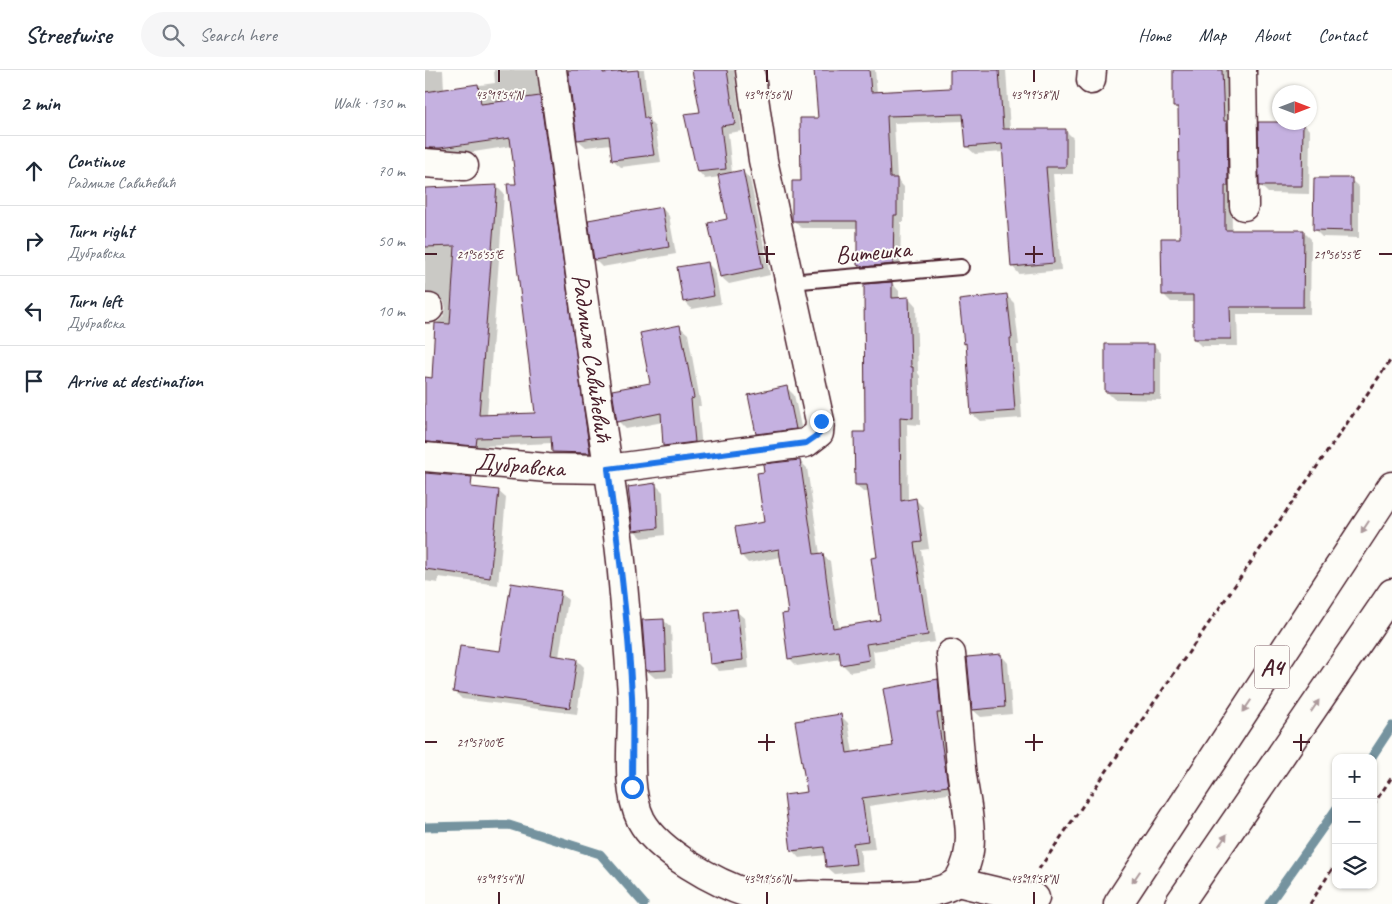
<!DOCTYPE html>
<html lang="en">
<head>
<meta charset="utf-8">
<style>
  body { margin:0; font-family:Caveat,sans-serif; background:#f6f6f7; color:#1f2937 }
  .controls { position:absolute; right:15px; bottom:15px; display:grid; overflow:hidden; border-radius:10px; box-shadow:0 1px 4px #0004 }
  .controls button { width:45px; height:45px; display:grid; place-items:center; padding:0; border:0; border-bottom:1px solid #e0e1e3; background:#fff; color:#1f2937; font:25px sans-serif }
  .compass { position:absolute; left:847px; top:15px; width:45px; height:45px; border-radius:50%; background:#fff; box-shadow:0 1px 4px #0004; rotate:90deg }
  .stop { position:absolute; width:15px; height:15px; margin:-11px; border:4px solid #1a73e8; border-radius:50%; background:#fff }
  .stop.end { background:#1a73e8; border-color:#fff; box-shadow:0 1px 5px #0008 }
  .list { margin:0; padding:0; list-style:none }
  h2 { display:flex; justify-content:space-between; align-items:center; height:65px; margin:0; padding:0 20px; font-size:21px }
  h2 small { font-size:16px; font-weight:400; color:#747a83 }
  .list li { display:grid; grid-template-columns:32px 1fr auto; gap:15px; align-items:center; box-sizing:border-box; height:70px; padding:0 20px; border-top:1px solid #e0e1e3 }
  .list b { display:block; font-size:19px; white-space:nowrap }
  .list p { margin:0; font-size:16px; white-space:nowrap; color:#747a83 }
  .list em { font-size:16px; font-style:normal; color:#747a83 }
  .icon { flex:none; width:28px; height:28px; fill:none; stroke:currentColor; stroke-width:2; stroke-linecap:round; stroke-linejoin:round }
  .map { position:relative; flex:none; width:967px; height:834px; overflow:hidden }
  header { display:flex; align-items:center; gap:30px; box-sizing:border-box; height:70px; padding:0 25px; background:#fff; border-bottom:1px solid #e0e1e3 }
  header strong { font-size:24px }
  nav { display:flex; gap:28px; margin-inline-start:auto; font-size:18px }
  .search { width:350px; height:45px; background:#f6f6f7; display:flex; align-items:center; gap:12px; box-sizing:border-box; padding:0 18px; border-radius:28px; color:#747a83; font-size:19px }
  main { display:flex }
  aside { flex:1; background:#fff }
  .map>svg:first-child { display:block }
  .shadow { fill:#0003 }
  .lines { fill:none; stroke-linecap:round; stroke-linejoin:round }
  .stream { stroke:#74939f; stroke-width:9 }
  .building { fill:#c5b1e0; stroke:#4a1f2b }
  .lane-casing { stroke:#4a1f2b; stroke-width:18 }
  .street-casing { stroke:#4a1f2b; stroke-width:31 }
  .highway-casing { stroke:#4a1f2b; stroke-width:31 }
  .path { stroke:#4a1f2b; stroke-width:3; stroke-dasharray:5 4; stroke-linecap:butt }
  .lane { stroke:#fdfcf7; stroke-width:14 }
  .street { stroke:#fdfcf7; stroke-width:28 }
  .highway { stroke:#fdfcf7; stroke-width:28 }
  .oneway { fill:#ac999b }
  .route { stroke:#1a73e8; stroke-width:6 }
  .ticks { fill:none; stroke:#4a1f2b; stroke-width:2 }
  .labels { text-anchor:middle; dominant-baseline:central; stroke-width:4; stroke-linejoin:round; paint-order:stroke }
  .shield { fill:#fdfcf7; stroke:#806168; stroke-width:1 }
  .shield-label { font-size:24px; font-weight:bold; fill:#4a1f2b }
  .street-label { font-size:25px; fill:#4a1f2b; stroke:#fdfcf7 }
  .ticks-label { font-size:12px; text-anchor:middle; fill:#4a1f2b; stroke:#fdfcf7; stroke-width:4; stroke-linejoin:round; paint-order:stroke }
</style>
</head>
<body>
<header>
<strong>Streetwise</strong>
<div class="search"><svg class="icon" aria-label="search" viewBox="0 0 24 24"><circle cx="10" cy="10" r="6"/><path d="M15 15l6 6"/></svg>Search here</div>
<nav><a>Home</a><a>Map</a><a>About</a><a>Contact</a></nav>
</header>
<main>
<aside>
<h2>2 min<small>Walk · 130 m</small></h2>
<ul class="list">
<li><svg class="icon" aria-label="ahead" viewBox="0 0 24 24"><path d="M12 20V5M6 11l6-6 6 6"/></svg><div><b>Continue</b><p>Радмиле Савићевић</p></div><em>70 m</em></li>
<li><svg class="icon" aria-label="right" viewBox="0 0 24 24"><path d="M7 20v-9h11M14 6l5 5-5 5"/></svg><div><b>Turn right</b><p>Дубравска</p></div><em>50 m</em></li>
<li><svg class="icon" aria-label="left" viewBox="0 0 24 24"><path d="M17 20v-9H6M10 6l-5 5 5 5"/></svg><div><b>Turn left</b><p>Дубравска</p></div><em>10 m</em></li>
<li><svg class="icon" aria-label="arrive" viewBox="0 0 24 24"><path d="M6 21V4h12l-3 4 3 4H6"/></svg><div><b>Arrive at destination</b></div></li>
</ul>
</aside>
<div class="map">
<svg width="967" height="834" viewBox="0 0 967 834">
  <rect width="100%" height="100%" fill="#fdfcf7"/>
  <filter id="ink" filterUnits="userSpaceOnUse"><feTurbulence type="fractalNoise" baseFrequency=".02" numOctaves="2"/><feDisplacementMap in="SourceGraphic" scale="10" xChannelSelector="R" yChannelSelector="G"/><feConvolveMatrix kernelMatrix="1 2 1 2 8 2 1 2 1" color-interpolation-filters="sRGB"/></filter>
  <g filter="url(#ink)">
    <g class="shadow">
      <polygon points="0,0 18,0 19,20 70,13 69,0 121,0 172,390 135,390 128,382 127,373 59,376 58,383 0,381 0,309 8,309 12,253 18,247 21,238 19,231 13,229 0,232 0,120 71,116 79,124 62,346 112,345 93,115 87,76 23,86 0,86"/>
      <polygon points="144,0 219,0 225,52 230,57 236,92 196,97 188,90 186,74 161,77 153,70"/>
      <polygon points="269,0 309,0 317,61 303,63 307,103 317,101 325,109 345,205 304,214 296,207 304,150 295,107 280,109 273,101 276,43"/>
      <polygon points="390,0 450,0 452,23 527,20 526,0 581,0 585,60 640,60 648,68 648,104 628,104 636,200 594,204 587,196 579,82 550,84 542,77 540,51 469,53 472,109 479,117 479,152 476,152 475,201 441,202 433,195 433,158 376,158 369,151 394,49"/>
      <polygon points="749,0 804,0 807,161 878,161 886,169 885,244 812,244 813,276 776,276 769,269 769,232 746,232 738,224 757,169 754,41 750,37"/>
      <polygon points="878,53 885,61 884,124 843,123 836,116"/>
      <polygon points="926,110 934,117 934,168 897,167 890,160"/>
      <polygon points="237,138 244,146 251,184 177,197 170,190"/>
      <polygon points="282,193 290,201 296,234 267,239 259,231"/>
      <polygon points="467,213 474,221 474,229 484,228 491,236 493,303 495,306 495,355 482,354 483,431 491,430 498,437 504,479 496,480 510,572 448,581 450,598 425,602 417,594 416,589 372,596 364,588 364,544 356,487 323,493 316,485 340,453 375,391 382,398 395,484 405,491 414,558 457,551 454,488 444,422 438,422 431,415"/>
      <polygon points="581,225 589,233 594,275 592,275 597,348 555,351 547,344 543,275 541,273"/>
      <polygon points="255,257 263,264 276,336 273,336 277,379 247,383 240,375 238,352 201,359 193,351 226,314"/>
      <polygon points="729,275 736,283 736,330 689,329 682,322"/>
      <polygon points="362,318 369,325 378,366 340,371 333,363"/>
      <polygon points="231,415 238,422 240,465 217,468 209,460"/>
      <polygon points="73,421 81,428 73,515 14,507 13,513 0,511 0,425"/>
      <polygon points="135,522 143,530 134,587 152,590 159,597 152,644 37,629 30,622 76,582"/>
      <polygon points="311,541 319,548 324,598 294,601 286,593"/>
      <polygon points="238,550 246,557 248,607 230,608 222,601"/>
      <polygon points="576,585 583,593 587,644 556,647 548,640"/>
      <polygon points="512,611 520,618 529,723 444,736 450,779 435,780 438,801 410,804 402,797 401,785 374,788 367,780 384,723 415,645 423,653 428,683 469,677"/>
    </g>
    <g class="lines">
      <g class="stream">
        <polyline points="946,688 967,656"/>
        <polyline points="0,757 84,755 175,784 219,834"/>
        <polyline points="844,834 911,739"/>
      </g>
    </g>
    <g class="building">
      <polygon points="143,0 178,0 178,3 213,0 219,48 223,48 229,85 187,90 184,66 152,70"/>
      <polygon points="267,0 302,0 310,54 296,56 301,99 272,102 259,44 275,42"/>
      <polygon points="389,0 444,0 446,22 525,18 525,0 574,0 578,59 641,59 641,97 621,97 629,193 586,197 577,74 541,77 538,44 462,46 465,108 472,108 472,145 469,145 468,194 438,197 432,195 432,151 367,151 367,111 376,111 375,48 393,48"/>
      <polygon points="748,0 797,0 799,51 802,51 803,116 800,116 800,160 879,160 878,237 805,237 806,269 768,269 768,225 737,225 736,168 755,168 753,37 748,37"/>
      <polygon points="53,14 56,34 115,26 165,383 127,382 126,366 52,368 51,376 0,372 0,307 7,308 10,253 25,254 30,176 0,177 0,118 72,115 54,345 110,343 82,114 91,114 85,68 15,78 0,78 0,22"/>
      <polygon points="833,52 878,52 877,116 834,116"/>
      <polygon points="318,100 338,198 295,207 283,153 302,149 293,105"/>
      <polygon points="889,108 927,108 927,161 888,160"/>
      <polygon points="237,137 244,177 169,190 163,150"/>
      <polygon points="283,192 289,226 258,232 252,197"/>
      <polygon points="467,212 467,228 484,227 486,297 488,297 488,348 475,347 476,431 491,428 497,472 489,473 503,565 441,574 444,590 416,595 414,581 363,589 357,544 363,543 354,479 315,486 310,457 339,452 332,403 339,402 338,394 375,390 389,484 398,483 408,558 455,550 446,488 452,487 442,415 430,415 429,362 440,362 439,214"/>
      <polygon points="582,224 587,268 585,268 590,341 546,344 541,273 539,274 534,230"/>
      <polygon points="255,255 269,328 266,329 270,372 238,376 236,343 192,352 187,320 225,313 215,263"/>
      <polygon points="680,274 729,274 729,323 680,322"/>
      <polygon points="362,316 371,359 331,364 323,325"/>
      <polygon points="0,403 47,407 46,417 74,420 65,508 0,499"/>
      <polygon points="231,413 233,458 208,461 203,417"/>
      <polygon points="86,513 136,521 126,585 152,589 145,638 28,622 35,576 75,581"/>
      <polygon points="312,539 318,590 285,594 280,543"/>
      <polygon points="239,549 241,600 221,601 217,550"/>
      <polygon points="576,584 580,637 547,640 542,587"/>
      <polygon points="513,609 516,643 512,643 523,716 437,728 443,771 428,773 431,794 401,797 399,777 366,781 359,725 382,722 370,651 416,644 422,683 468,676 458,619"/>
    </g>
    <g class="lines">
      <defs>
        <polyline id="lane" points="365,212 536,197"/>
        <g id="street">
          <path d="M127,0C140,100 154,199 168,298C177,362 189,426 196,491C200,535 204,580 207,624C209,662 199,716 216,750C233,782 292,814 325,824C345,829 365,826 385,825C418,825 515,834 534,809C555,776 540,734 536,698C533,660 530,622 526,584"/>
          <polyline points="817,0 819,136"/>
          <polyline points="666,10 667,0"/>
          <polyline points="0,93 39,96"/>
          <polyline points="0,238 4,238"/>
          <path id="s1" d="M0,387L123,398L183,399L381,373L394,363L395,351L338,90L325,0"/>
          <polyline points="532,812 595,827 610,828"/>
        </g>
        <g id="highway">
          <polyline points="693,834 967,416"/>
          <polyline points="754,834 967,523"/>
        </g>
      </defs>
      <use href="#lane" class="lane-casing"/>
      <use href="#street" class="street-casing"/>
      <use href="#highway" class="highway-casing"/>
      <g class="path">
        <polyline points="948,735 967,707"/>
        <polyline points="614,799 967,288"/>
        <polyline points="885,834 911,793"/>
      </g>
      <use href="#lane" class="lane"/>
      <use href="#street" class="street"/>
      <use href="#highway" class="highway"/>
    </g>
    <defs><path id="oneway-solid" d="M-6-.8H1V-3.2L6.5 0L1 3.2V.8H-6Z" transform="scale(1.25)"/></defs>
    <g class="oneway">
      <use href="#oneway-solid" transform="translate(940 457) rotate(123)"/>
      <use href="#oneway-solid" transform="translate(822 636) rotate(124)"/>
      <use href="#oneway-solid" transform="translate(890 636) rotate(-56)"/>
      <use href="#oneway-solid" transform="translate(798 770) rotate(-55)"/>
      <use href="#oneway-solid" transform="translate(711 807) rotate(124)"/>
    </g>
  </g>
  <g class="lines" filter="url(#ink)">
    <path class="route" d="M207,717C207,687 208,656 207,626C203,549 193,474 183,399L381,373L394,364L396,351"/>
  </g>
  <path class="ticks" d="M74,0V12M342,0V12M609,0V12M342,176V193M609,176V193M0,184H12M333,184H350M600,184H618M954,184H967M342,664V681M609,664V681M876,664V681M0,672H12M333,672H350M600,672H618M868,672H885M74,822V834M342,822V834M609,822V834"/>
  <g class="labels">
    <rect class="shield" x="829.5" y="575.5" width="35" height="43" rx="4"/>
    <g class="shield-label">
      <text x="847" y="597">A4</text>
    </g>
    <g class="street-label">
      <text transform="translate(448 182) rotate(-5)">Витешка</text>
      <text transform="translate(167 288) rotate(82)">Радмиле Савићевић</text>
      <text stroke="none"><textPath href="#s1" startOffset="95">Дубравска</textPath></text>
    </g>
  </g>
  <g class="ticks-label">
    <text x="74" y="29">43°19'54"N</text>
    <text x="342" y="29">43°19'56"N</text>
    <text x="609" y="29">43°19'58"N</text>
    <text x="912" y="189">21°56'55"E</text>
    <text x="55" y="189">21°56'55"E</text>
    <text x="55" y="677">21°57'00"E</text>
    <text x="74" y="813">43°19'54"N</text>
    <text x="342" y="813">43°19'56"N</text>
    <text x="609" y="813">43°19'58"N</text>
  </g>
</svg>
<div class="controls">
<button>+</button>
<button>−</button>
<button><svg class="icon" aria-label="layers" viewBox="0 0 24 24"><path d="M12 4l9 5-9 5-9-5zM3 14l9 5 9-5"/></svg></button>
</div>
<svg class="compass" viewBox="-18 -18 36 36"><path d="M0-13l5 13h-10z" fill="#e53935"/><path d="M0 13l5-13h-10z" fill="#747a83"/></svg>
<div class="stop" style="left:207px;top:717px"></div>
<div class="stop end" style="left:396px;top:351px"></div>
</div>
</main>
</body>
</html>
